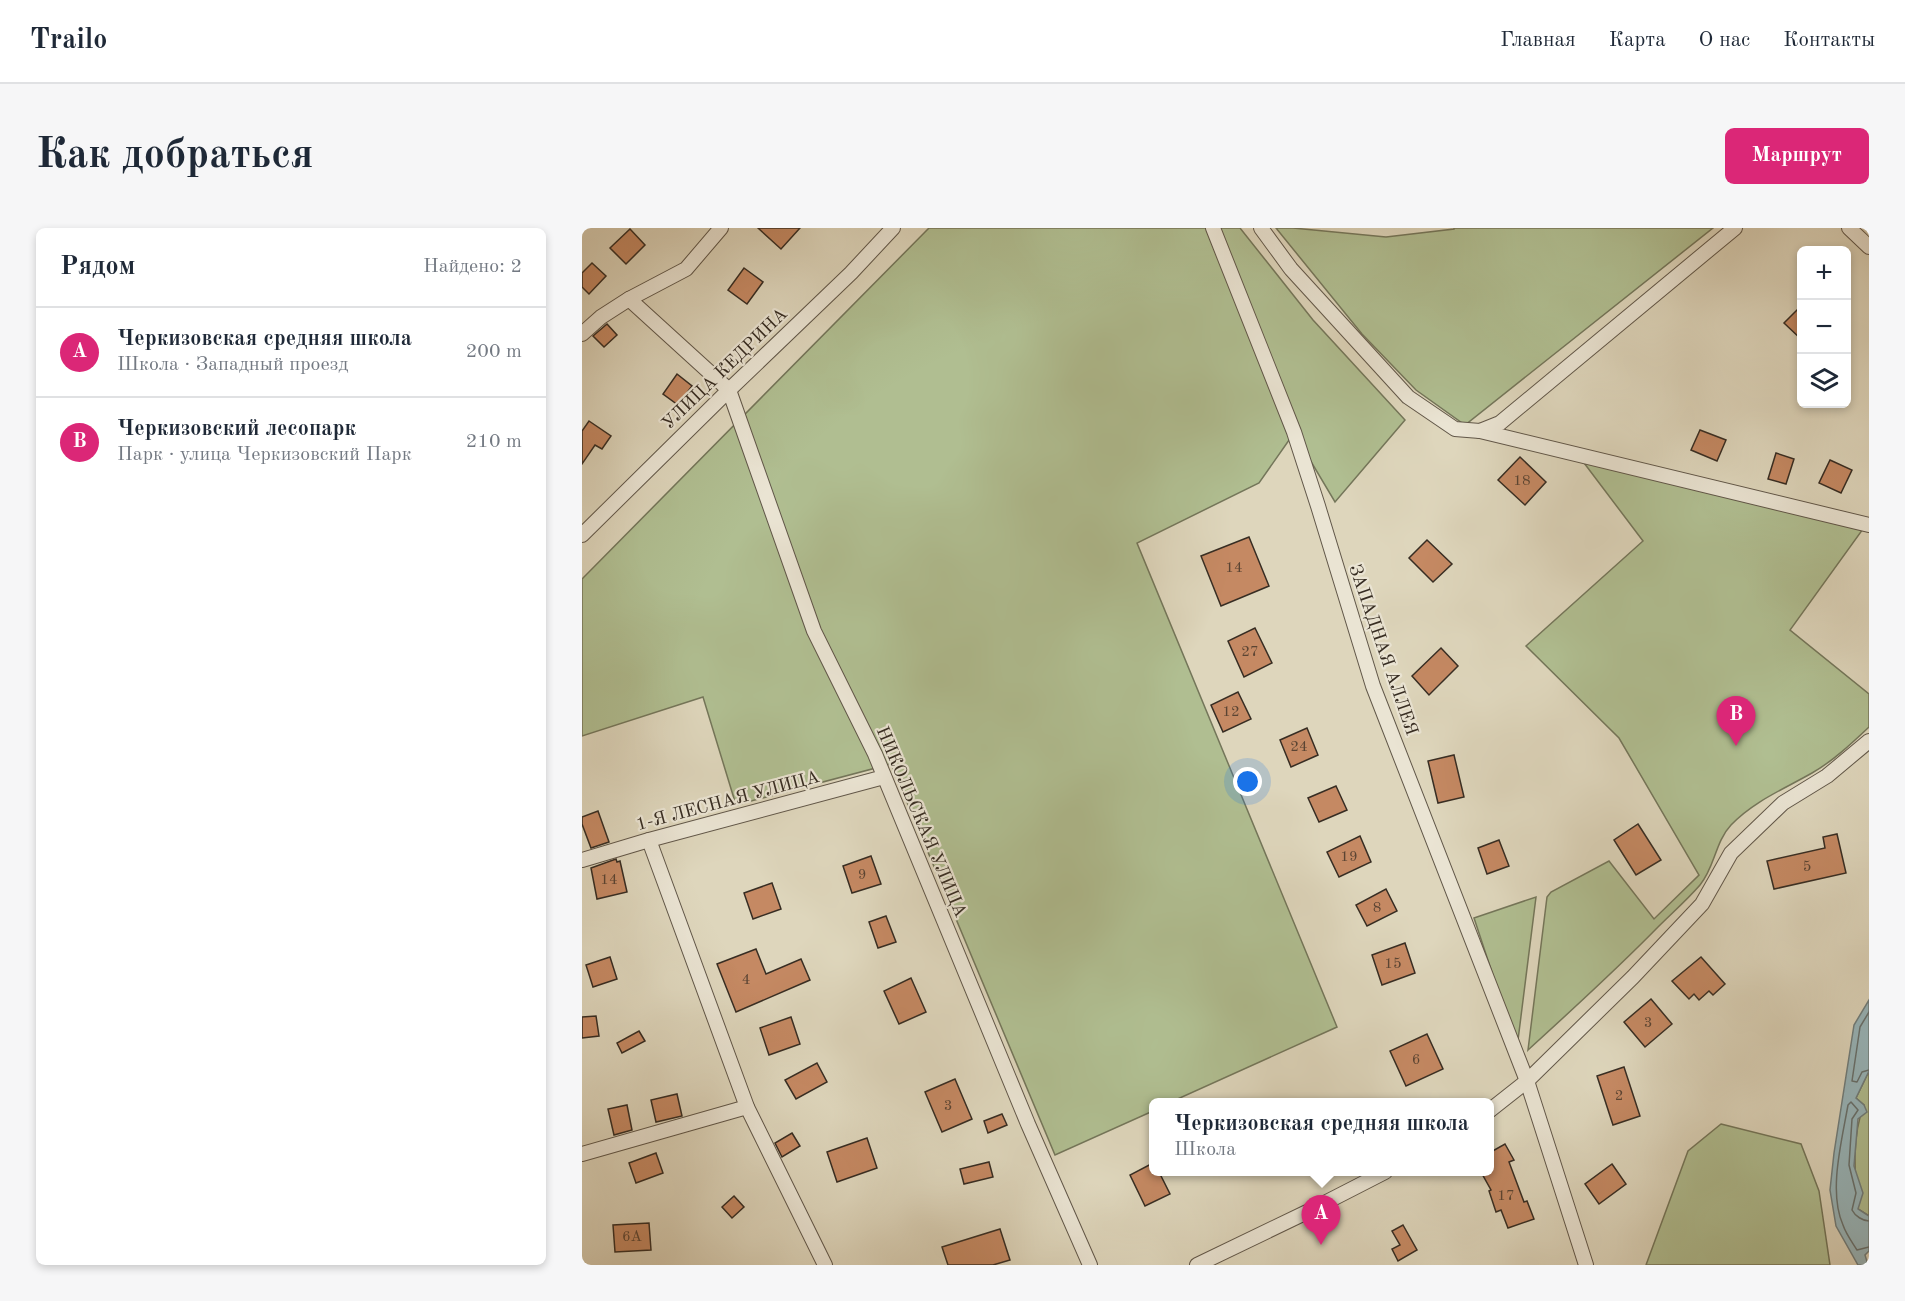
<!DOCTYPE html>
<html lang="ru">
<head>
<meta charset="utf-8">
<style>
  body { margin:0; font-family:"Old Standard TT",serif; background:#f6f6f7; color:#1f2937 }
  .controls { position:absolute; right:18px; top:18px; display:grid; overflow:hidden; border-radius:9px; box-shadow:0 3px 9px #0003 }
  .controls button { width:54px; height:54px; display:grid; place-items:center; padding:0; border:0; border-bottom:2px solid #e0e1e3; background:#fff; color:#1f2937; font:30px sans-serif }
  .you { position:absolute; left:666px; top:554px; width:21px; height:21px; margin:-15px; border:4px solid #fff; border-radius:50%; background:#1a73e8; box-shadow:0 0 0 9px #1a73e833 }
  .badge { display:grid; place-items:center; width:39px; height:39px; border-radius:50%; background:#db2777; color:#fff; font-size:20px; font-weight:700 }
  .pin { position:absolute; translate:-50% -50px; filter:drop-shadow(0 2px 3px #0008) }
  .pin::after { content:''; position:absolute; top:32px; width:21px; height:18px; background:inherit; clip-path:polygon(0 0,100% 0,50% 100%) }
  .popup { position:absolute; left:567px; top:870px; width:345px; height:78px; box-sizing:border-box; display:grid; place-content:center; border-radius:9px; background:#fff; filter:drop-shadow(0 2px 4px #0005); font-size:20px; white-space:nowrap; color:#747a83 }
  .popup b { font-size:22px; color:#1f2937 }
  .popup::after { content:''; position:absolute; left:50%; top:100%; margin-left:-12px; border:12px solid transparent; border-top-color:#fff }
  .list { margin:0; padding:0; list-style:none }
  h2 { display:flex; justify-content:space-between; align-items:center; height:78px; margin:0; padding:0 24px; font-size:26px }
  h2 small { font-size:20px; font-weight:400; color:#747a83 }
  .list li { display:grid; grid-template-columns:39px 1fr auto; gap:18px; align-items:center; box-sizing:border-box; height:90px; padding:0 24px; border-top:2px solid #e0e1e3 }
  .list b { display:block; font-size:22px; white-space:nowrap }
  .list p { margin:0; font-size:20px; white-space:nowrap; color:#747a83 }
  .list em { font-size:20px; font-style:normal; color:#747a83 }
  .icon { flex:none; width:33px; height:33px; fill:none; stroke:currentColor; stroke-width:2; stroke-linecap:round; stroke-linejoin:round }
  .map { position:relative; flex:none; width:1287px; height:1037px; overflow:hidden; border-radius:9px }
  header { display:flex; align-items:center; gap:36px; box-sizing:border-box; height:84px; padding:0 30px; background:#fff; border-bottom:2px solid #e0e1e3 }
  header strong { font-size:28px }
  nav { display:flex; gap:33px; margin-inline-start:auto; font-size:21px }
  .intro { display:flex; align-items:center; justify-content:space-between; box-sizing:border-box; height:144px; padding:0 36px }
  h1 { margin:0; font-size:42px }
  .button { padding:15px 27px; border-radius:9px; background:#db2777; color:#fff; font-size:21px; font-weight:700 }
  main { display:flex; gap:36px; padding:0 36px }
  aside { flex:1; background:#fff; border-radius:9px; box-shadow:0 3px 9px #0003 }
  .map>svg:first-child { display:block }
  .green { fill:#b0be91; stroke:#74765a; stroke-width:1.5 }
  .water { fill:#98b6bb; stroke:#717f7e; stroke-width:1.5 }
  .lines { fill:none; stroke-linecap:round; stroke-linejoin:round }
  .shore { stroke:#68726f; stroke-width:1.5 }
  .building { fill:#c58963; stroke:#372d23; stroke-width:1.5 }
  .street-casing { stroke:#615749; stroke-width:16 }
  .street { stroke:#eae4d3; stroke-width:14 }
  .labels { text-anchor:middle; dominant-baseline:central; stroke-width:4.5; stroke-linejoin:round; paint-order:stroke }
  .number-label { font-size:15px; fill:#5a4433 }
  .street-label { font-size:18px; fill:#372d23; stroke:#eae4d3 }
</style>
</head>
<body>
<header>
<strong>Trailo</strong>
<nav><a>Главная</a><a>Карта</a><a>О нас</a><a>Контакты</a></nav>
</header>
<div class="intro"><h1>Как добраться</h1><a class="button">Маршрут</a></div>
<main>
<aside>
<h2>Рядом<small>Найдено: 2</small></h2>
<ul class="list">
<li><span class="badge">A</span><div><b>Черкизовская средняя школа</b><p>Школа · Западный проезд</p></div><em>200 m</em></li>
<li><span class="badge">B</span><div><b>Черкизовский лесопарк</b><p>Парк · улица Черкизовский Парк</p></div><em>210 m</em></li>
</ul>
</aside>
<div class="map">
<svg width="1287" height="1037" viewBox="0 0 1287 1037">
  <rect width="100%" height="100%" fill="#ded6bc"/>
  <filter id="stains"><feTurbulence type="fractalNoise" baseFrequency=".00333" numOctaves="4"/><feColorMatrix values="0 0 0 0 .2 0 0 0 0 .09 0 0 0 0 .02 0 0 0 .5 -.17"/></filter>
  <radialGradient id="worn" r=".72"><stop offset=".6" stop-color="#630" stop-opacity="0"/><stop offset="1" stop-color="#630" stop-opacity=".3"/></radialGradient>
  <g class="green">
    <polygon points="347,0 658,0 731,92 823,192 753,274 712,205 677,255 555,315 755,799 589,874 571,874 571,883 473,927 309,536 154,577 121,469 0,508 0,351"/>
    <polygon points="694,0 711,0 804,9 872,1 872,0 1131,0 883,197 834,162 780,106"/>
    <path d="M990,219L1281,301L1208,402L1287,466V499C1269,516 1251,533 1230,545C1202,561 1172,573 1149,597C1133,614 1133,639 1118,657C1105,672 1090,685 1076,699C1034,742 990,782 946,822L965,669L969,664L1027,633L1072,691L1117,647L1037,510L944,418L1061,313Z"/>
    <polygon points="954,669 935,820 892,690"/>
    <path d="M1287,843V988L1276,981C1273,947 1269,910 1282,877L1274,870Z"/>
    <polygon points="1139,896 1219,916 1237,963 1248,1037 1064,1037 1106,923"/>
  </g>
  <polygon class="water" points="1287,772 1287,843 1274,870 1282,877 1285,884 1276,891 1272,938 1281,965 1276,981 1287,988 1287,1023 1283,1027 1286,1037 1276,1037 1254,998 1248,962 1252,925 1272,797"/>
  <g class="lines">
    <g class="shore">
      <polyline points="1287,784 1278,799 1270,853 1275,854 1280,844 1287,842"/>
      <path d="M1287,993C1281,993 1273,988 1270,982L1274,965L1267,937L1270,891L1276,882L1269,874L1266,877C1260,912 1246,964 1261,997C1264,1006 1270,1014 1275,1022L1287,1019"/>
    </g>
  </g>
  <g class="building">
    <polygon points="176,0 218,0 199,21"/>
    <polygon points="48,1 63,17 44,36 28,20"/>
    <polygon points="10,35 24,48 7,66 0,59 0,45"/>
    <polygon points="162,40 181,54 165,76 146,62"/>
    <polygon points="1220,77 1220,112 1202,95"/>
    <polygon points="25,96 35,107 22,119 11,108"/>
    <polygon points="95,146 110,158 96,177 81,166"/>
    <polygon points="7,193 29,208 20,221 13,217 0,236 0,203"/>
    <polygon points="1118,202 1144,212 1135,233 1109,222"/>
    <polygon points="1194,225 1212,231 1204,256 1186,251"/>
    <polygon points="938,229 964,254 943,277 916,252"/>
    <polygon points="1248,232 1270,242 1259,265 1237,255"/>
    <polygon points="667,309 687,358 639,378 619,328"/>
    <polygon points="845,312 870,336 851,354 827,330"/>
    <polygon points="673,400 690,435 662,449 646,413"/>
    <polygon points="859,420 876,438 847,467 830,448"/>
    <polygon points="656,464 669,491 641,504 629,477"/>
    <polygon points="725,500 736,527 709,539 698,512"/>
    <polygon points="872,527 882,569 856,575 846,533"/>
    <polygon points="754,558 765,582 737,594 726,570"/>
    <polygon points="16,583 27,614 9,620 0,596 0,589"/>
    <polygon points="1056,596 1079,632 1054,647 1032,612"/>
    <polygon points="1255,606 1264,645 1192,661 1185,633 1243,620 1241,609"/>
    <polygon points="778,608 789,634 757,649 745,624"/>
    <polygon points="917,612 927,638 905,646 896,620"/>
    <polygon points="289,628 299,656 270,665 261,638"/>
    <polygon points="34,631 35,634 38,633 45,664 15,671 9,640"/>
    <polygon points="190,655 199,681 171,691 162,665"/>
    <polygon points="804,661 815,683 785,698 774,677"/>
    <polygon points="304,688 314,714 296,720 287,694"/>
    <polygon points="823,715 833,745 800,757 790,727"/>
    <polygon points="174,721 184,746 219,731 228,752 154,784 135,736"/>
    <polygon points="28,729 35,751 11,759 4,737"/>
    <polygon points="1119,729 1143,756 1131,767 1127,763 1117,772 1112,766 1107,771 1090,753"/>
    <polygon points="329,750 344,784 317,796 302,763"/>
    <polygon points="1069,771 1090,796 1063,819 1042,794"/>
    <polygon points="14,788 17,808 0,810 0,789"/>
    <polygon points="209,789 218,816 187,827 178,800"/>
    <polygon points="57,803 63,813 40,825 35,815"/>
    <polygon points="845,806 861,841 824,858 808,823"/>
    <polygon points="235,835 245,854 214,871 203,852"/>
    <polygon points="1042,839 1058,888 1031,897 1015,848"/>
    <polygon points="373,851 390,891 360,904 343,864"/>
    <polygon points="95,866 100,888 74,894 69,872"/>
    <polygon points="45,877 50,902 32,907 26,881"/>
    <polygon points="420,886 425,897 406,905 402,893"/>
    <polygon points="210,905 218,918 200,929 193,915"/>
    <polygon points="285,910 295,940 255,954 245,924"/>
    <polygon points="923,916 932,932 927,934 942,974 945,973 952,991 926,1000 919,982 914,984 907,963 909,962 899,944 907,944 907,925"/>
    <polygon points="74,925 81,945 54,955 47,935"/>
    <polygon points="407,934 411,949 382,956 378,941"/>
    <polygon points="571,935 571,944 577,944 588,966 563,978 548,947"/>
    <polygon points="1030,936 1044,956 1017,976 1003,956"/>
    <polygon points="152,968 162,979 150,990 140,979"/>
    <polygon points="67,995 69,1022 33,1024 31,997"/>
    <polygon points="821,997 835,1022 816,1033 810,1021 818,1017 810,1003"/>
    <polygon points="418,1001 428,1032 411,1037 366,1037 360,1019"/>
  </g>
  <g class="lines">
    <defs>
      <g id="street">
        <polyline points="631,0 712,204 736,278 791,458 945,853 1004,1037"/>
        <polyline points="679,0 709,41 826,169 873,201 898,203 918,195 1153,0"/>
        <polyline points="1267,0 1287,19"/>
        <polyline points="47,71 104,41 139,0"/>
        <polyline points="0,106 19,89 47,71 147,162 232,403 293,526 446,896 508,1037"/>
        <polyline points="898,203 1287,297"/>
        <polyline points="0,307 147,162 269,45 311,0"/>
        <polyline points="67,612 165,879 243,1037"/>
        <polyline points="0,632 67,612 302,549"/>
        <polyline points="907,883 945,853 1051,749 1120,676 1149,625 1201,575 1245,548 1287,513"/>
        <polyline points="0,926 165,879"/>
        <polyline points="615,1037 725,984 803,944"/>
      </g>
    </defs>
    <use href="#street" class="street-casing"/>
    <use href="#street" class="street"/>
  </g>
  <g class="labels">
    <g class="number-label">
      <text x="940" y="253">18</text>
      <text x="652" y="340">14</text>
      <text x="668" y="424">27</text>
      <text x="649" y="484">12</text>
      <text x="717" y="519">24</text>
      <text x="767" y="629">19</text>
      <text x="1225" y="639">5</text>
      <text x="280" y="647">9</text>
      <text x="27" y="652">14</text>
      <text x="795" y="680">8</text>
      <text x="811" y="736">15</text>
      <text x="164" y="752">4</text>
      <text x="1066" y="795">3</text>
      <text x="834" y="832">6</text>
      <text x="1037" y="868">2</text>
      <text x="366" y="878">3</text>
      <text x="924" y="968">17</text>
      <text x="50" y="1009">6А</text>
    </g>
    <g class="street-label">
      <text transform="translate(143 141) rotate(-44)">УЛИЦА КЕДРИНА</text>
      <text transform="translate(801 422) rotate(71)">ЗАПАДНАЯ АЛЛЕЯ</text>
      <text transform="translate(146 573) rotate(-15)">1-Я ЛЕСНАЯ УЛИЦА</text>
      <text transform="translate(339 594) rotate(67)">НИКОЛЬСКАЯ УЛИЦА</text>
    </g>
  </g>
  <rect width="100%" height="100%" filter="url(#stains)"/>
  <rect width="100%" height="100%" fill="url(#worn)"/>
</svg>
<div class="controls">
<button>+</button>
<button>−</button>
<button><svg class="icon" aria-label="layers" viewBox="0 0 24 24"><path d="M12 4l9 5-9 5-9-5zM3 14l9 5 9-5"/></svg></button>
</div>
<div class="you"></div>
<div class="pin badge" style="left:739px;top:1017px">A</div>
<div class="popup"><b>Черкизовская средняя школа</b>Школа</div>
<div class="pin badge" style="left:1154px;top:518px">B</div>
</div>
</main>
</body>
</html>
